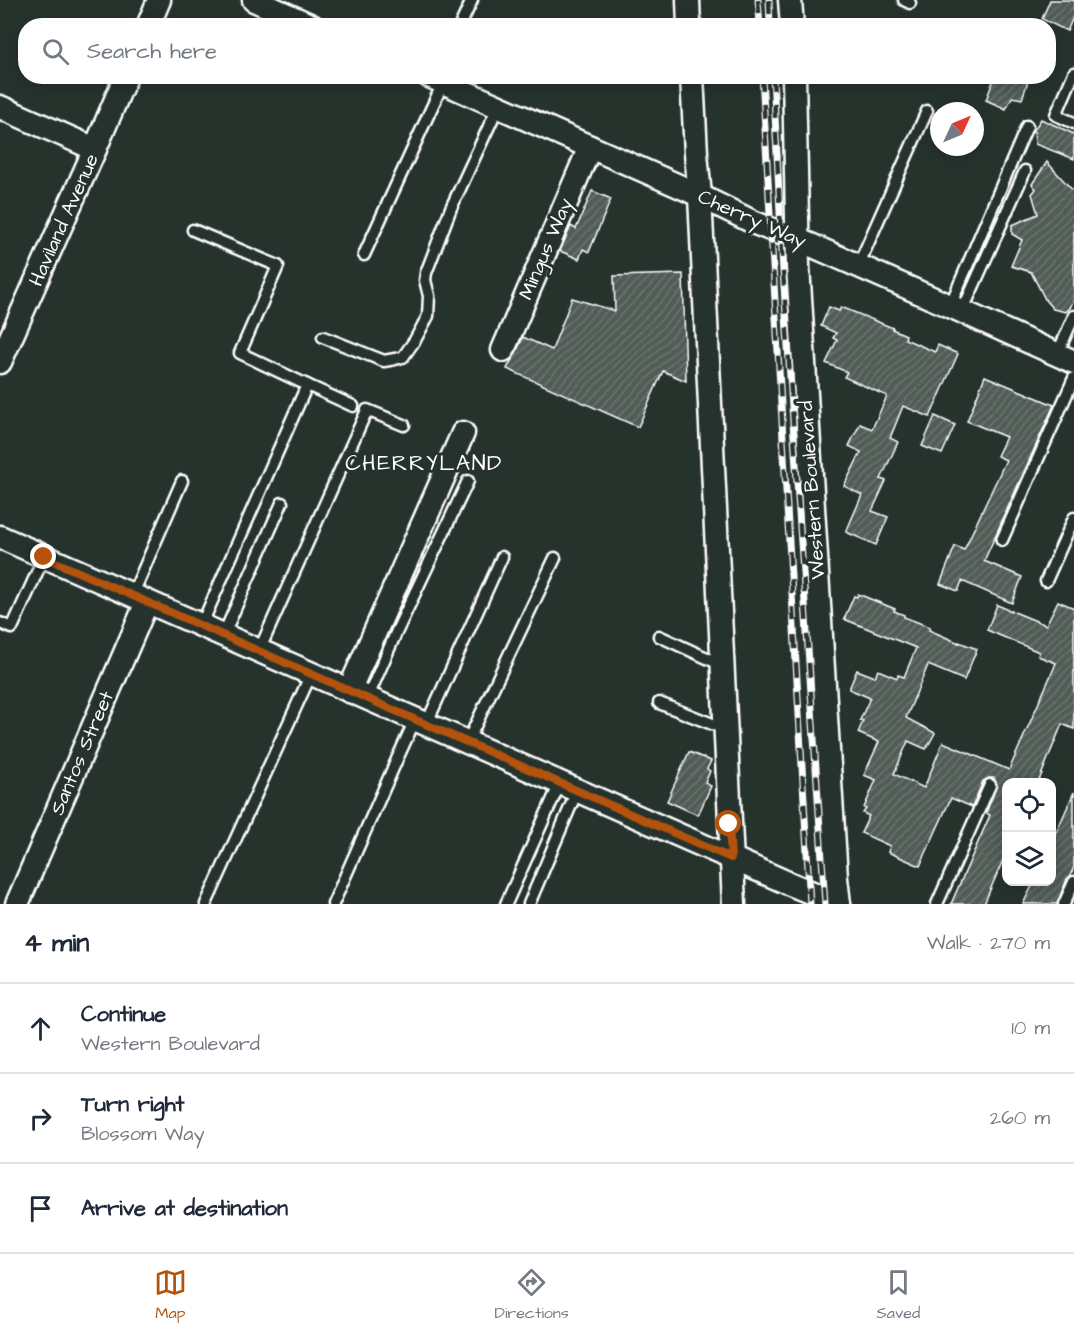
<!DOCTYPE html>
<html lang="en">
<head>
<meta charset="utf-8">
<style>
  body { margin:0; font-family:"Architects Daughter",sans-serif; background:#f6f6f7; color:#1f2937 }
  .controls { position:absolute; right:18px; bottom:18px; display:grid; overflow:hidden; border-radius:12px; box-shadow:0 3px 15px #0003 }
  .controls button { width:54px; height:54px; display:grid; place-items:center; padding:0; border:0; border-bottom:2px solid #e0e1e3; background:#fff; color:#1f2937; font:30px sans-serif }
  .compass { position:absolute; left:930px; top:102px; width:54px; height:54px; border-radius:50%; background:#fff; box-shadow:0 3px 15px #0003; rotate:46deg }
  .stop { position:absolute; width:18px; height:18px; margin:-14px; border:4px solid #b45309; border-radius:50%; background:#fff }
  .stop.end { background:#b45309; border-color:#fff; box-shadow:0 2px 6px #0008 }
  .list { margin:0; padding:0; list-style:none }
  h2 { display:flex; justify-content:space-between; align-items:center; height:78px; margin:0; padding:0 24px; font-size:26px }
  h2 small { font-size:20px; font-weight:400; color:#747a83 }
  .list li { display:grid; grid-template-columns:39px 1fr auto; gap:18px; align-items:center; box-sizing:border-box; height:90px; padding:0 24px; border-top:2px solid #e0e1e3 }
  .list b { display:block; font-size:22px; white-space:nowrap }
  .list p { margin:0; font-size:20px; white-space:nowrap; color:#747a83 }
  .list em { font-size:20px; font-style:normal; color:#747a83 }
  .icon { flex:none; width:33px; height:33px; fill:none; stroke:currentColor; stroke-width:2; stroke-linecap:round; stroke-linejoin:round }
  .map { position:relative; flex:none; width:1074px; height:904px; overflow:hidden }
  .search { position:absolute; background:#fff; box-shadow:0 3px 15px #0003; left:18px; right:18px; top:18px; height:66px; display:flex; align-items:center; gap:15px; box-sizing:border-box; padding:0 21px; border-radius:24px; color:#747a83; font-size:22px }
  .sheet { height:348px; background:#fff }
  nav { display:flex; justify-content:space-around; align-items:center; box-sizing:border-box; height:84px; border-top:2px solid #e0e1e3; background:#fff; font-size:16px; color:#747a83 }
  nav a { display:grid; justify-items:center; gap:3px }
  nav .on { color:#b45309 }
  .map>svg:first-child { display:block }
  .building { fill:url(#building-hatch); stroke:#fff; stroke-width:1.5 }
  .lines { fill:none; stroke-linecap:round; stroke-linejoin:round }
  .service-casing { stroke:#fff; stroke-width:15 }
  .minor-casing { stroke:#fff; stroke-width:27 }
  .service { stroke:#26332d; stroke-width:10 }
  .minor { stroke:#26332d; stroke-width:22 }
  .rail-casing { stroke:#fff; stroke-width:7 }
  .rail { stroke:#26332d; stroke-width:4.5; stroke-dasharray:14; stroke-linecap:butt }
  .route { stroke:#b45309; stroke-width:8 }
  .labels { text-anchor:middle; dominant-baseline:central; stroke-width:6; stroke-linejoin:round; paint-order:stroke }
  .street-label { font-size:20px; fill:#fff; stroke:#26332d }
  .quarter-label { font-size:22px; letter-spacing:1.5px; fill:#fff; stroke:#26332d }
</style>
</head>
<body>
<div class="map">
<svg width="1074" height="904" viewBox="0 0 1074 904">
  <defs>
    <pattern id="building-hatch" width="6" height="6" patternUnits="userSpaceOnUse" patternTransform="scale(1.5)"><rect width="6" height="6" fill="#515c57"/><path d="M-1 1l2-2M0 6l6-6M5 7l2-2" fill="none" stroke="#6b7470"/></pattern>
  </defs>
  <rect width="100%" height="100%" fill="#26332d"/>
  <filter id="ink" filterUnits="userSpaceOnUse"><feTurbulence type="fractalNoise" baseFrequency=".0167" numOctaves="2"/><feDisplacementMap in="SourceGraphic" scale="12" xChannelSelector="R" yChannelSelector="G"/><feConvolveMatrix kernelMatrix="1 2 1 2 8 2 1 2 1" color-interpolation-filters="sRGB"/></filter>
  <g filter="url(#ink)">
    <g class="building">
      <polygon points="1050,0 1074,0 1074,15 1067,31 1042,19"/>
      <polygon points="995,76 1020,76 1028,81 1022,99 1012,97 1006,109 986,100"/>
      <polygon points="1041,119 1074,134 1074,159 1035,144 1034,130"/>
      <polygon points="1047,162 1074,192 1074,299 1070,308 1066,312 1053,309 1046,301 1031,272 1011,266 1022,240 1012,234 1012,225 1038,214 1032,194 1036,189 1032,184"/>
      <polygon points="592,191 611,199 589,252 583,249 579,259 560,251 571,226 576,229"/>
      <polygon points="683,274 686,381 663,371 638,427 507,369 511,361 515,355 523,337 552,350 572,298 615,311 614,276"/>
      <polygon points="829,307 839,311 841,307 893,328 892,329 906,335 905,339 935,352 938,345 958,354 930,417 903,406 890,438 898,442 881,479 886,481 872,511 888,517 876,545 846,532 862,495 844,486 861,452 849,446 860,424 872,429 887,396 844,377 847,372 826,363 837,340 833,338 836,333 821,326"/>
      <polygon points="985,376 1054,405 984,561 1022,577 1012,603 962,581 958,591 940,584 955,546 964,550 1006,460 997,456 1006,437 967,421"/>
      <polygon points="935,416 955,425 942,454 922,446"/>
      <polygon points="858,594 895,609 894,611 904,615 904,617 930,627 929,630 959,643 959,642 977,649 964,680 928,665 906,718 935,733 926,749 908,741 894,774 924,788 943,742 1009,770 1054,668 1056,663 1038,656 1039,652 987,630 997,605 1046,625 1058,601 1074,608 1074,729 1062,724 1038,783 1006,783 1006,853 984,904 951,904 990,815 986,813 997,785 994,778 989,778 983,781 972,807 951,798 920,866 888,852 890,846 861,833 869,816 863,813 866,809 864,808 876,780 864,775 879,742 858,733 863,721 860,720 870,698 849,689 857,670 875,677 878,670 897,678 898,675 904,677 916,648 844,619 854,596 857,597"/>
      <polygon points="689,752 711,761 707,769 710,771 705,783 711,786 698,815 667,801"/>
      <polygon points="1074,792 1074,867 1070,876 1067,879 1057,904 1023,904 1034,882 1052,882 1052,842"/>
    </g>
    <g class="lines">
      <defs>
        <g id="service">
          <polyline points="904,0 910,3"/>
          <polyline points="460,26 472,0"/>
          <polyline points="1074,73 1056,115 1074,123"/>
          <polyline points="193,230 278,266 240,353 307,385"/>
          <polyline points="364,255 443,83"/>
          <polyline points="858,266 927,111"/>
          <polyline points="950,306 1027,126"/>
          <polyline points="962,312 1025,171"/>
          <polyline points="323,337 384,361 395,359 403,357 415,340 428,316 429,296 425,280 426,273 451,208 498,107"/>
          <polyline points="1057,355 1074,316"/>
          <polyline points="1002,540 1074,378"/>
          <polyline points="1046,581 1074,518"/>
          <polyline points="132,596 182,481"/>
          <polyline points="0,623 12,628 44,557"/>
          <polyline points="201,626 307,385 353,406"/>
          <polyline points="223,636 282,503"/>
          <polyline points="659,636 722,665"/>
          <polyline points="259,651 367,410 404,425"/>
          <polyline points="367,699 396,633 468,481"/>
          <polyline points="659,703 725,729"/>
          <polyline points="426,725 502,557"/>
          <polyline points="467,743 555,558"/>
          <polyline points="206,904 311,674"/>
          <polyline points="333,904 398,757 415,720"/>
          <polyline points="506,904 560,783"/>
          <polyline points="529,904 577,791"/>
          <polyline points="937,904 990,785"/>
          <polyline points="1064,904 1074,882"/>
        </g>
        <g id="minor">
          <polyline points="254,0 312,26"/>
          <polyline points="688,0 689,26"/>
          <polyline points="790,0 792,26"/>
          <polyline points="148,26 159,0"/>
          <polyline points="429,76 688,190 755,223 813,246 950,306 1074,362"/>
          <polyline points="692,76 696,153 700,196 734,904"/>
          <polyline points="794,76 798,266 836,878 839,904"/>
          <polyline points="0,107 95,149"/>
          <polyline points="503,350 590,147"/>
          <polyline points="0,362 95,149 126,76"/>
          <polyline points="0,537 788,883 839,904"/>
          <polyline points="349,691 463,433"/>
          <polyline points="17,904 147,602"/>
        </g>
      </defs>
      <use href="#service" class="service-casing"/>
      <use href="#minor" class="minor-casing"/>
      <use href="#service" class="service"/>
      <use href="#minor" class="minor"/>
      <defs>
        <g id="rail">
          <polyline points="758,0 760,26"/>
          <polyline points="769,0 770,26"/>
          <polyline points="762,76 810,904"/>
          <polyline points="773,76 783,271 825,904"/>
        </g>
      </defs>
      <use href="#rail" class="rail-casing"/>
      <use href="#rail" class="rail"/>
    </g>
  </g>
  <g class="lines" filter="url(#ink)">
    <polyline class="route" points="44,557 731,858 729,824"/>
  </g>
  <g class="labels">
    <g class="street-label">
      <text transform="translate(752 219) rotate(24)">Cherry Way</text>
      <text transform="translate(64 220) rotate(-66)">Haviland Avenue</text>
      <text transform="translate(546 249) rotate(-67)">Mingus Way</text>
      <text transform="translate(812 490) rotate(-94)">Western Boulevard</text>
      <text transform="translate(82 753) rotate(-67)">Santos Street</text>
    </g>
    <g class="quarter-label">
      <text x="424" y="463">CHERRYLAND</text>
    </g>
  </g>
</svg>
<div class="controls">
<button><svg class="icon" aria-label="locate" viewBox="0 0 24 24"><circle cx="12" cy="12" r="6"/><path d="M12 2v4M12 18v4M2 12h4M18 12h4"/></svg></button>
<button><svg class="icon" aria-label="layers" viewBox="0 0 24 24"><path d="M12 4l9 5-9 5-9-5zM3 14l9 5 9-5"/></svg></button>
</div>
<svg class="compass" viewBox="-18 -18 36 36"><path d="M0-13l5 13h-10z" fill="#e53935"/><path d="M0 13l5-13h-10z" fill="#747a83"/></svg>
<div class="stop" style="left:729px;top:824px"></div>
<div class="stop end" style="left:44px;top:557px"></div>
<div class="search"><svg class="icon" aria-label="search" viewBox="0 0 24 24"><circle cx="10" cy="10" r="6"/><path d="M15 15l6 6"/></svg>Search here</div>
</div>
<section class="sheet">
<h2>4 min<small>Walk · 270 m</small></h2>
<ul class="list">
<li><svg class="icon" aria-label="ahead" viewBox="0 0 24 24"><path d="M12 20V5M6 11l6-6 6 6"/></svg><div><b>Continue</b><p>Western Boulevard</p></div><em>10 m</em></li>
<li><svg class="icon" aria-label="right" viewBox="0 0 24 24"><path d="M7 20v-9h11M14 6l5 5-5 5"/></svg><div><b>Turn right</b><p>Blossom Way</p></div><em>260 m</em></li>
<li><svg class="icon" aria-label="arrive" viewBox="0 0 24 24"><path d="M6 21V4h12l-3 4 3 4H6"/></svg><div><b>Arrive at destination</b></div></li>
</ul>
</section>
<nav>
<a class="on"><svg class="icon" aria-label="map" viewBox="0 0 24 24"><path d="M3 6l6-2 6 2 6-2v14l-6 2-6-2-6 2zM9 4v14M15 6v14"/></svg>Map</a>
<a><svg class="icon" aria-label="directions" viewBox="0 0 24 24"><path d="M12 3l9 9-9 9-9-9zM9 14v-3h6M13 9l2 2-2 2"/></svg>Directions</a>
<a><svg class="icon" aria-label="saved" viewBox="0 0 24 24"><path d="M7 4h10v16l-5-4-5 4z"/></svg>Saved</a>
</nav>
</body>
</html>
